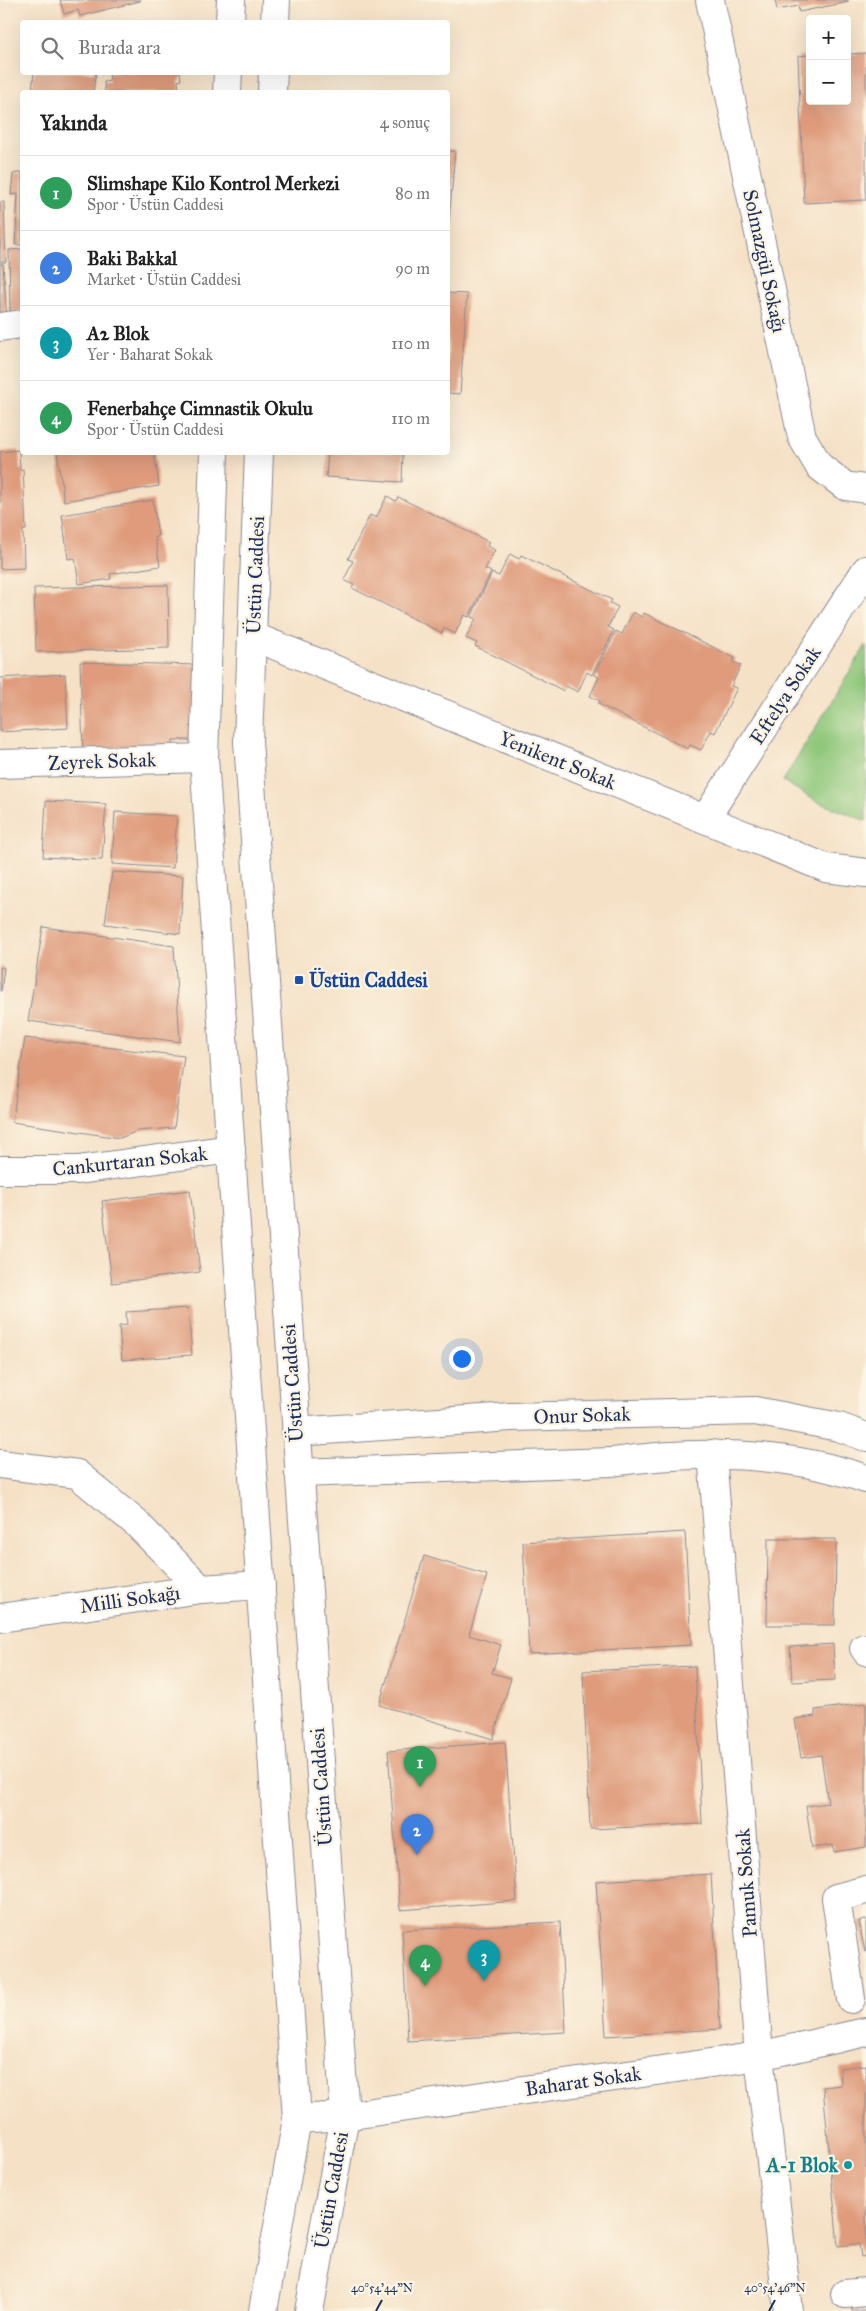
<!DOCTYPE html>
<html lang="tr">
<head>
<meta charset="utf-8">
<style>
  body { margin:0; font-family:"IM FELL Great Primer",serif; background:#f6f6f6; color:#222 }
  .controls { position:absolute; right:15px; top:15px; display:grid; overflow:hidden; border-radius:5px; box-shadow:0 5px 20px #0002 }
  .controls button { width:45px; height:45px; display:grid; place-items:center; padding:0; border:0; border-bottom:1px solid #e0e0e0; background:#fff; color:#222; font:25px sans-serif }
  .you { position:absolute; left:461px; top:1358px; width:18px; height:18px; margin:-12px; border:4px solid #fff; border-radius:50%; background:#1a73e8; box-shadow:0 0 0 8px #1a73e833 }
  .badge { display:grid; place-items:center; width:32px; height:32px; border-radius:50%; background:#1a73e8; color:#fff; font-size:16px; font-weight:700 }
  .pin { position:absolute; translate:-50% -41px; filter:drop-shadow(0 1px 2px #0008) }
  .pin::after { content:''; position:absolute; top:26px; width:18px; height:15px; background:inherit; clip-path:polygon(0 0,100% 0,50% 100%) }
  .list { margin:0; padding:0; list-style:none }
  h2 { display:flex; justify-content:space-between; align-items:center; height:65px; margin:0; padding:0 20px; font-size:21px }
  h2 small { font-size:16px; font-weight:400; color:#767676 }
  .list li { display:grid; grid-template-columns:32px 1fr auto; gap:15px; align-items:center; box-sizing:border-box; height:75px; padding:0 20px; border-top:1px solid #e0e0e0 }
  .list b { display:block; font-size:19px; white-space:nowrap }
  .list p { margin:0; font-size:16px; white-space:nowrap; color:#767676 }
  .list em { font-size:16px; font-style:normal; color:#767676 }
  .icon { flex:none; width:28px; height:28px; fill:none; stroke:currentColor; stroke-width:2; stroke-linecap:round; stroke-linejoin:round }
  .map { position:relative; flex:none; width:866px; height:2311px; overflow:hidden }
  .search { position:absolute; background:#fff; box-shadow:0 5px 20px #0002; left:20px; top:20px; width:430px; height:55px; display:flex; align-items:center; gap:12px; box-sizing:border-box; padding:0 18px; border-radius:5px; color:#767676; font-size:19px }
  .panel { position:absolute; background:#fff; box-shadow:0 5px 20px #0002; left:20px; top:90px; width:430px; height:365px; border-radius:5px }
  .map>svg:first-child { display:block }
  .green { fill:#8fc77a; stroke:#557b6c }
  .building { fill:#df9b7c }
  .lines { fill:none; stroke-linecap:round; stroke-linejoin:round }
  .minor-casing { stroke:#888892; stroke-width:30 }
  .tertiary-casing { stroke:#888892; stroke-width:30 }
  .minor { stroke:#fff; stroke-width:28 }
  .tertiary { stroke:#fff; stroke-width:28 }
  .ticks { fill:none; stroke:#1b2f5e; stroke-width:2 }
  .transit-dot { fill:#1a4fb4; stroke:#fcf5e5; stroke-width:2 }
  .culture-dot { fill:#0f9aa8; stroke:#fcf5e5; stroke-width:2 }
  .labels { text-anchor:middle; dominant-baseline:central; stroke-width:4.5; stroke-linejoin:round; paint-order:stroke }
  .street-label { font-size:20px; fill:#1b2f5e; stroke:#fcf5e5 }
  .transit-label { font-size:20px; font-weight:bold; fill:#164399; stroke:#fcf5e5; text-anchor:start }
  .culture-label { font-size:20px; font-weight:bold; fill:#0d838f; stroke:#fcf5e5; text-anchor:end }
  .ticks-label { font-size:12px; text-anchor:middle; fill:#1b2f5e; stroke:#fcf5e5; stroke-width:4.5; stroke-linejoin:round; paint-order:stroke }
</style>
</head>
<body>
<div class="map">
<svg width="866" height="2311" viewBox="0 0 866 2311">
  <rect width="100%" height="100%" fill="#fcf5e5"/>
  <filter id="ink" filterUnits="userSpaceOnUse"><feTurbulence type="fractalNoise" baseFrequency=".02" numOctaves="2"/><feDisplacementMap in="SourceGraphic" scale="10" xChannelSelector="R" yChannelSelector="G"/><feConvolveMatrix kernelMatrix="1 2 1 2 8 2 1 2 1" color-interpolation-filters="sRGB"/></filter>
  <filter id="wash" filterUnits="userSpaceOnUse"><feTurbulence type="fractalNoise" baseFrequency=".0096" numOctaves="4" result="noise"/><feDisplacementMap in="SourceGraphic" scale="20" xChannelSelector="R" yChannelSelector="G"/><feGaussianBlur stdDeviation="1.12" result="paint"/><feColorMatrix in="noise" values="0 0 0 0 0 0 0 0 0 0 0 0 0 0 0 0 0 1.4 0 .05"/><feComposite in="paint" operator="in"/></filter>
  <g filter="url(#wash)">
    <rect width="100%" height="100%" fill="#f5e1c6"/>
    <polygon class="green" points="866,645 866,821 816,801 783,781"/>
    <g id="blocks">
      <g class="building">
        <polygon points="60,0 140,0 140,1 80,16 78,10 64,14"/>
        <polygon points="775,0 848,0 848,2 799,12 798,6 777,10"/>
        <polygon points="866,53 866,200 804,203 798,56 810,55 810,101 847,101 847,54"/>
        <polygon points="34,72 96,72 93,92 32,92"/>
        <polygon points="109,72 180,72 181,80 178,81 179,92 105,92 104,82 110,81"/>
        <polygon points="448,151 455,151 449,222 448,222"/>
        <polygon points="22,172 22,245 15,245 18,194 11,195 13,174"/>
        <polygon points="0,202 4,202 6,262 0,262"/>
        <polygon points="22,249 22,311 10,311 9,250"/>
        <polygon points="0,264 3,264 7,320 0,321"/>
        <polygon points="448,293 467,294 460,394 448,393"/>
        <polygon points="19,450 20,470 23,469 26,530 23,530 24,568 0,569 0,452"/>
        <polygon points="57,452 154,452 159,486 64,501"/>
        <polygon points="328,452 403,452 402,482 326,477"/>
        <polygon points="387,496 396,501 398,497 489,542 487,546 495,550 485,569 491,572 469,617 464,615 455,634 444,628 442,633 352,588 354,585 344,580 353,561 348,559 370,515 376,518"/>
        <polygon points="153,500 158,537 155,537 160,566 110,574 111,579 79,584 75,558 68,559 62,515"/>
        <polygon points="510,554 519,559 521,555 612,600 610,603 618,607 608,627 614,630 592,675 587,672 578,692 566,686 564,691 475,646 477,643 466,638 476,619 471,617 492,573 499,576"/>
        <polygon points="168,585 169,648 36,652 34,588"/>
        <polygon points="633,612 642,617 644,613 735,658 733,662 741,665 731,686 737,688 715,733 711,731 701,750 690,745 688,749 598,704 600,701 590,696 599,677 594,675 616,631 622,634"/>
        <polygon points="80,662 199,665 200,740 173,740 173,745 83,750"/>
        <polygon points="65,674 68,728 0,732 0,678"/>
        <polygon points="46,801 106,804 102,860 43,857"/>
        <polygon points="115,812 177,816 173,868 112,864"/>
        <polygon points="112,872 183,876 180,934 105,924"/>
        <polygon points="43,927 174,946 180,1042 28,1021"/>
        <polygon points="0,967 4,968 1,991 0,991"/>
        <polygon points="25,1038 184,1056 174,1128 138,1131 120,1138 12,1122"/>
        <polygon points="190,1190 200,1272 112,1283 102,1201"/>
        <polygon points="188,1308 192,1355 122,1360 119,1326 127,1325 126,1312"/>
        <polygon points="685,1532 691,1645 529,1654 523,1542"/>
        <polygon points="768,1539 836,1539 835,1625 767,1625"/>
        <polygon points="424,1556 487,1575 469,1635 501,1645 492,1673 511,1678 493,1739 379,1705"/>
        <polygon points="833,1644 835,1680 792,1682 790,1647"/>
        <polygon points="695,1666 702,1824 590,1829 583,1671"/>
        <polygon points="866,1703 866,1847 834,1852 833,1845 812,1848 806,1806 828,1803 821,1755 801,1758 795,1719 815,1716 815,1710"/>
        <polygon points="505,1742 517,1901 400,1910 388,1751"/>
        <polygon points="711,1874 720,2029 606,2036 596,1881"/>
        <polygon points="866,1920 866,1952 865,1952 859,1921"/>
        <polygon points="560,1922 566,2032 408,2041 402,1930"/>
        <polygon points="866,2065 866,2256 861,2257 859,2244 838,2246 823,2087 841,2085 840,2068"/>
        <polygon points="866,2299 866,2311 852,2311 851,2300"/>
      </g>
    </g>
  </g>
  <g filter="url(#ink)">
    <use href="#blocks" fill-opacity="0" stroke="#888892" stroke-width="1"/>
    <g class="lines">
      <defs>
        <g id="minor">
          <polyline points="710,0 802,437 819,466 845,486 866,489"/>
          <polyline points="0,327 22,324"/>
          <polyline points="0,764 204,758"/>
          <polyline points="0,1170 78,1170 231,1149"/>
          <polyline points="712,1454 759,2056 788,2311"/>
          <polyline points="0,1464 77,1474 136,1523 201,1589"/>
          <polyline points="0,1618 201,1589 261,1585"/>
          <polyline points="864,1648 866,1651"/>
          <polyline points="851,1999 836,1898 866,1890"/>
          <polyline points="297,2119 345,2116 759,2056 866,2032"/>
          <polyline points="845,2294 866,2292"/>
        </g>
        <g id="tertiary">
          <polyline points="230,22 231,0"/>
          <polyline points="275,22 276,0"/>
          <polyline points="227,92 228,72"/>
          <polyline points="272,92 273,72"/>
          <polyline points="214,452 204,758 297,2119 263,2311"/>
          <polyline points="259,452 248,741 345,2116 309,2311"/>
          <polyline points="252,636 826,868 866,873"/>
          <polyline points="705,819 866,570"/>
          <polyline points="296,1432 511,1417 755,1411 839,1427 866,1437"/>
          <path d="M299,1473L612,1462C697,1450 785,1451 866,1479"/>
        </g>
      </defs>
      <use href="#minor" class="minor-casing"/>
      <use href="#tertiary" class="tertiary-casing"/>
      <use href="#minor" class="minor"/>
      <use href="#tertiary" class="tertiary"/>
    </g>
  </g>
  <path class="ticks" d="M376,2311L382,2300M769,2311L775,2300"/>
  <rect class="transit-dot" x="294" y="975" width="10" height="10" rx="2.5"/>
  <circle class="culture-dot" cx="848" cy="2165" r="5"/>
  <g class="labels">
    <g class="street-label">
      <text transform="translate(765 261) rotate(78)">Solmazgül Sokağı</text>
      <text transform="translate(255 575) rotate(-88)">Üstün Caddesi</text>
      <text transform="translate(785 695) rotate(-57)">Eftelya Sokak</text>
      <text transform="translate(558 760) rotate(22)">Yenikent Sokak</text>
      <text transform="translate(102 761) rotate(-2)">Zeyrek Sokak</text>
      <text transform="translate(130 1161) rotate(-6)">Cankurtaran Sokak</text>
      <text transform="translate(292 1383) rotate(-94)">Üstün Caddesi</text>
      <text transform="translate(582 1415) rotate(-2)">Onur Sokak</text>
      <text transform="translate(130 1599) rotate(-8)">Milli Sokağı</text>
      <text transform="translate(321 1787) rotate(-94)">Üstün Caddesi</text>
      <text transform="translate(746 1883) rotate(-94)">Pamuk Sokak</text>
      <text transform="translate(583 2081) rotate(-8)">Baharat Sokak</text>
      <text transform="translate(331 2190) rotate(-80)">Üstün Caddesi</text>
    </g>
    <g class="transit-label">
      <text x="309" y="980">Üstün Caddesi</text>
    </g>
    <g class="culture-label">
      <text x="838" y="2165">A-1 Blok</text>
    </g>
  </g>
  <g class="ticks-label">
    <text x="382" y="2292">40°54'44"N</text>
    <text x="775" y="2292">40°54'46"N</text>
  </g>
</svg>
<div class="controls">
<button>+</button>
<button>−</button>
</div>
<div class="you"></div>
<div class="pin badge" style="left:420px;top:1787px;background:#2e9e5b">1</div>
<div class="pin badge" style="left:417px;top:1855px;background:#3f7fe0">2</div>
<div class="pin badge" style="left:484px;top:1981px;background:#0f9aa8">3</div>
<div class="pin badge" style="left:425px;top:1986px;background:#2e9e5b">4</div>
<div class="search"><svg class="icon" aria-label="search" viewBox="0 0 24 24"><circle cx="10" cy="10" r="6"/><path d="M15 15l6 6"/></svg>Burada ara</div>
<section class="panel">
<h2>Yakında<small>4 sonuç</small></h2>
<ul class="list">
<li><span class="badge" style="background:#2e9e5b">1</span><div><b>Slimshape Kilo Kontrol Merkezi</b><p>Spor · Üstün Caddesi</p></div><em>80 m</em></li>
<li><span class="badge" style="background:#3f7fe0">2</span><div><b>Baki Bakkal</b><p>Market · Üstün Caddesi</p></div><em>90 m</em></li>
<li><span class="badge" style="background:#0f9aa8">3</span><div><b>A2 Blok</b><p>Yer · Baharat Sokak</p></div><em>110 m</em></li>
<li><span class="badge" style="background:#2e9e5b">4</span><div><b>Fenerbahçe Cimnastik Okulu</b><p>Spor · Üstün Caddesi</p></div><em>110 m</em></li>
</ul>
</section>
</div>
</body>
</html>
